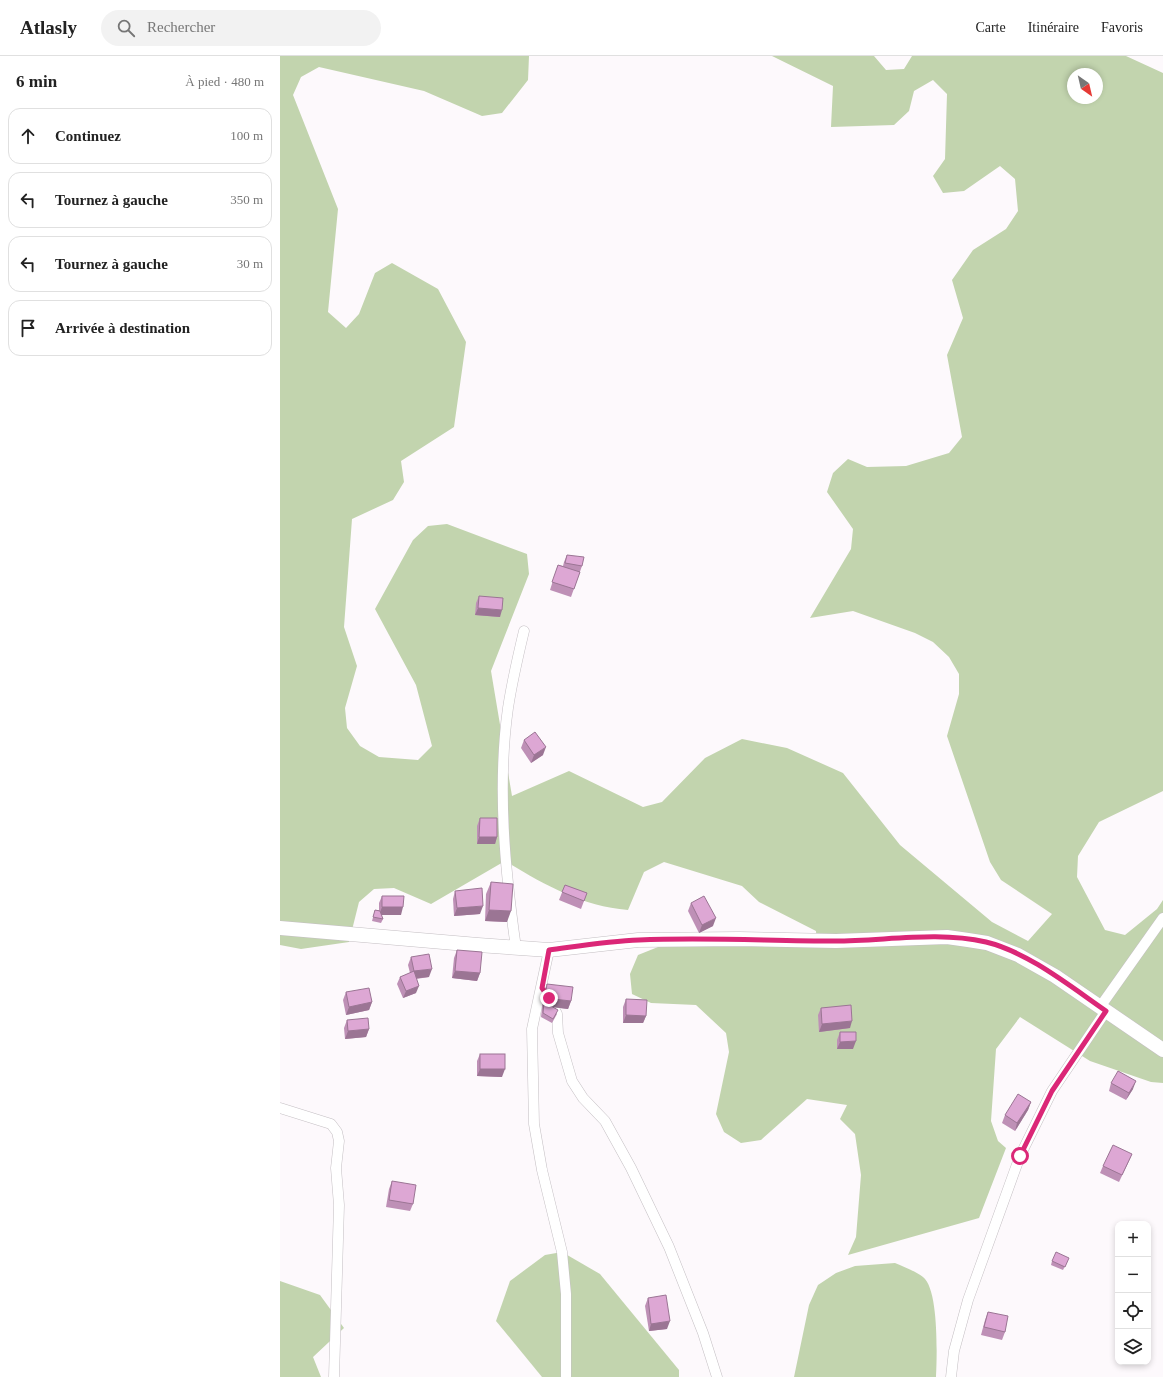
<!DOCTYPE html>
<html lang="fr">
<head>
<meta charset="utf-8">
<style>
  body { margin:0; font-family:Georgia,serif; background:#f2f2f2; color:#222 }
  .controls { position:absolute; right:12px; bottom:12px; display:grid; overflow:hidden; border-radius:8px; box-shadow:0 2px 6px #0003 }
  .controls button { width:36px; height:36px; display:grid; place-items:center; padding:0; border:0; border-bottom:1px solid #e0e0e0; background:#fff; color:#222; font:20px sans-serif }
  .compass { position:absolute; left:787px; top:12px; width:36px; height:36px; border-radius:50%; background:#fff; box-shadow:0 2px 6px #0003; rotate:146deg }
  .stop { position:absolute; width:12px; height:12px; margin:-9px; border:3px solid #db2777; border-radius:50%; background:#fff }
  .stop.end { background:#db2777; border-color:#fff; box-shadow:0 1px 4px #0008 }
  .list { margin:0; padding:0; list-style:none }
  h2 { display:flex; justify-content:space-between; align-items:center; height:52px; margin:0; padding:0 16px; font-size:17px }
  h2 small { font-size:13px; font-weight:400; color:#767676 }
  .list li { display:grid; grid-template-columns:26px 1fr auto; gap:12px; align-items:center; box-sizing:border-box; height:56px; margin:0 8px 8px; padding:0 8px; border:1px solid #e0e0e0; border-radius:12px }
  .list b { display:block; font-size:15px; white-space:nowrap }
  .list em { font-size:13px; font-style:normal; color:#767676 }
  .icon { flex:none; width:22px; height:22px; fill:none; stroke:currentColor; stroke-width:2; stroke-linecap:round; stroke-linejoin:round }
  .map { position:relative; flex:none; width:883px; height:1321px; overflow:hidden }
  header { display:flex; align-items:center; gap:24px; box-sizing:border-box; height:56px; padding:0 20px; background:#fff; border-bottom:1px solid #e0e0e0 }
  header strong { font-size:19px }
  nav { display:flex; gap:22px; margin-inline-start:auto; font-size:14px }
  .search { width:280px; height:36px; background:#f2f2f2; display:flex; align-items:center; gap:10px; box-sizing:border-box; padding:0 14px; border-radius:22px; color:#767676; font-size:15px }
  main { display:flex }
  aside { flex:1; background:#fff }
  .map>svg:first-child { display:block }
  .green { fill:#c2d4ae; fill-rule:evenodd }
  .lines { fill:none; stroke-linecap:round; stroke-linejoin:round }
  .street-casing { stroke:#c4bfc3; stroke-width:11 }
  .secondary-casing { stroke:#c4bfc3; stroke-width:15 }
  .street { stroke:#fff; stroke-width:10 }
  .secondary { stroke:#fff; stroke-width:14 }
  .wall { fill:#be90b6 }
  .shaded-wall { fill:#9b7594 }
  .building { fill:#dda7d4; stroke:#9b7594 }
  .route { stroke:#db2777; stroke-width:5 }
</style>
</head>
<body>
<header>
<strong>Atlasly</strong>
<div class="search"><svg class="icon" aria-label="search" viewBox="0 0 24 24"><circle cx="10" cy="10" r="6"/><path d="M15 15l6 6"/></svg>Rechercher</div>
<nav><a>Carte</a><a>Itinéraire</a><a>Favoris</a></nav>
</header>
<main>
<aside>
<h2>6 min<small>À pied · 480 m</small></h2>
<ul class="list">
<li><svg class="icon" aria-label="ahead" viewBox="0 0 24 24"><path d="M12 20V5M6 11l6-6 6 6"/></svg><div><b>Continuez</b></div><em>100 m</em></li>
<li><svg class="icon" aria-label="left" viewBox="0 0 24 24"><path d="M17 20v-9H6M10 6l-5 5 5 5"/></svg><div><b>Tournez à gauche</b></div><em>350 m</em></li>
<li><svg class="icon" aria-label="left" viewBox="0 0 24 24"><path d="M17 20v-9H6M10 6l-5 5 5 5"/></svg><div><b>Tournez à gauche</b></div><em>30 m</em></li>
<li><svg class="icon" aria-label="arrive" viewBox="0 0 24 24"><path d="M6 21V4h12l-3 4 3 4H6"/></svg><div><b>Arrivée à destination</b></div></li>
</ul>
</aside>
<div class="map">
<svg width="883" height="1321" viewBox="0 0 883 1321">
  <rect width="100%" height="100%" fill="#fdf9fc"/>
  <g class="green">
    <path d="M0,0H249L248,24L222,57L202,60L144,35L39,11L21,21L13,39L58,153L48,256L66,272L79,258L95,217L112,207L158,233L186,286L174,371L121,405L124,426L113,444L72,463L64,571L77,610L65,652L67,672L80,690L99,701L138,704L152,690L136,629L95,553L133,484L148,470L167,468L247,498L249,518L211,615L232,740L289,715L363,751L382,746L425,702L462,683L507,692L563,717L620,789L712,866L748,885L772,858L721,824L710,806L667,680L679,638V618L669,601L653,586L635,577L573,555L530,562L571,493L573,473L547,436L553,417L568,403L587,411L626,410L669,397L682,381L667,299L683,262L672,224L693,194L726,173L738,155L735,123L720,110L684,135L663,137L653,120L665,103L667,38L653,24L634,35L629,55L614,69L551,71L553,30L492,0H594L606,14L624,13L632,0H846L883,17V735L819,766L798,800L797,821L825,874L845,879L877,853L883,844V1027L871,1026L810,1005L740,961L716,993L711,1065L718,1085L726,1092L699,1162L568,1199L576,1181L581,1119L575,1078L560,1063L567,1049L527,1043L481,1084L461,1087L444,1076L436,1058L449,996L446,977L416,949L371,947L352,938L350,918L358,899L378,891L459,883L537,891L536,875L479,846L462,830L384,806L364,816L348,854C301,850 265,829 225,805L151,848L114,832L94,833L79,846L69,886L21,893L0,889ZM793,18H817V42H793Z"/>
    <polygon points="282,1196 320,1218 399,1314 399,1321 262,1321 216,1265 230,1225 265,1199"/>
    <path d="M615,1207C624,1211 635,1215 643,1221C659,1233 657,1301 656,1321H514L529,1249L538,1229L556,1217L575,1210Z"/>
    <polygon points="0,1225 40,1239 64,1272 33,1301 41,1321 0,1321"/>
  </g>
  <g class="lines">
    <defs>
      <g id="street">
        <path d="M236,892C225,815 217,730 228,652C232,626 238,600 244,575"/>
        <polyline points="269,894 252,973 254,1068 262,1114 282,1196 286,1238 286,1321"/>
        <polyline points="271,947 277,958 278,977 292,1025 303,1042 325,1065 351,1112 389,1191 423,1277 437,1321"/>
        <polyline points="820,951 883,862"/>
        <polyline points="0,1052 51,1068 57,1076 59,1085 56,1112 59,1149 54,1321"/>
        <polyline points="671,1321 674,1295 688,1244 740,1100 772,1035 826,955"/>
      </g>
      <polyline id="secondary" points="0,872 198,889 269,894 358,884 459,883 556,885 667,881 688,884 707,887 738,899 775,920 883,994"/>
    </defs>
    <use href="#street" class="street-casing"/>
    <use href="#secondary" class="secondary-casing"/>
    <use href="#street" class="street"/>
    <use href="#secondary" class="secondary"/>
  </g>
  <g class="wall">
    <polygon points="287,499 302,510 291,541 270,534 278,509 283,510 284,506"/>
    <polygon points="199,540 220,561 195,559 196,547"/>
    <polygon points="244,684 263,699 251,707 241,692"/>
    <polygon points="200,762 217,781 215,788 197,788 197,770"/>
    <polygon points="211,826 227,866 205,865 206,838"/>
    <polygon points="285,829 307,837 301,853 279,844"/>
    <polygon points="175,835 200,858 174,860 173,843"/>
    <polygon points="102,840 121,859 101,859 103,863 101,867 92,865 95,854 99,854 99,847"/>
    <polygon points="411,847 433,870 419,877 408,855"/>
    <polygon points="177,894 200,917 197,925 172,922 174,902"/>
    <polygon points="131,901 149,921 136,923 136,937 123,942 117,928 120,921 130,917 128,909"/>
    <polygon points="267,928 291,945 288,953 272,951 277,958 272,967 261,961 264,935"/>
    <polygon points="66,936 92,946 89,954 66,959 63,944"/>
    <polygon points="346,943 366,960 363,967 343,967 343,951"/>
    <polygon points="541,952 570,972 539,976 538,959"/>
    <polygon points="67,964 89,973 86,981 65,983 64,972"/>
    <polygon points="560,976 573,993 557,993 557,984"/>
    <polygon points="200,998 222,1021 197,1020 197,1005"/>
    <polygon points="831,1027 853,1033 846,1044 829,1035"/>
    <polygon points="751,1046 748,1054 735,1075 722,1067 725,1059"/>
    <polygon points="852,1098 849,1105 839,1126 820,1117 823,1110"/>
    <polygon points="112,1125 133,1148 130,1155 106,1151 109,1133"/>
    <polygon points="772,1205 787,1206 783,1214 771,1209"/>
    <polygon points="368,1242 387,1273 369,1275 365,1250"/>
    <polygon points="708,1256 725,1276 722,1284 701,1279 705,1264"/>
  </g>
  <g class="shaded-wall">
    <polygon points="198,552 222,554 220,561 195,559"/>
    <polygon points="266,691 263,699 251,707 254,699"/>
    <polygon points="199,781 217,781 215,788 197,788"/>
    <polygon points="203,850 200,858 174,860 177,852"/>
    <polygon points="102,851 123,851 121,859 99,859"/>
    <polygon points="209,854 231,855 227,866 205,865"/>
    <polygon points="436,862 433,870 419,877 422,869"/>
    <polygon points="152,913 149,921 131,923 134,915"/>
    <polygon points="175,915 200,917 197,925 172,922"/>
    <polygon points="139,930 136,937 123,942 126,935"/>
    <polygon points="265,942 291,945 288,953 264,950 264,946 262,950"/>
    <polygon points="92,946 89,954 66,959 69,951"/>
    <polygon points="346,959 366,960 363,967 343,967"/>
    <polygon points="572,965 570,972 539,976 542,968"/>
    <polygon points="89,973 86,981 65,983 68,975"/>
    <polygon points="576,985 573,993 557,993 560,986"/>
    <polygon points="200,1013 225,1013 222,1021 197,1020"/>
    <polygon points="856,1025 853,1033 846,1044 849,1037"/>
    <polygon points="751,1046 748,1054 735,1075 737,1067"/>
    <polygon points="390,1265 387,1273 369,1275 371,1268"/>
  </g>
  <g class="building">
    <polygon points="287,499 304,501 302,510 285,507"/>
    <polygon points="278,509 300,516 294,533 272,526"/>
    <polygon points="199,540 223,542 222,554 198,552"/>
    <polygon points="255,676 266,691 254,699 244,684"/>
    <polygon points="200,762 217,762 217,781 199,781"/>
    <polygon points="211,826 233,828 231,855 209,854"/>
    <polygon points="285,829 307,837 304,845 282,836"/>
    <polygon points="202,832 203,850 177,852 175,835"/>
    <polygon points="102,840 124,840 123,851 102,851"/>
    <polygon points="424,840 436,862 422,869 411,847"/>
    <polygon points="95,854 100,855 103,863 93,861"/>
    <polygon points="177,894 202,896 200,917 175,915"/>
    <polygon points="149,898 152,913 134,915 139,930 126,935 120,921 134,915 131,901"/>
    <polygon points="267,928 293,931 291,945 265,942"/>
    <polygon points="89,932 92,946 69,951 66,936"/>
    <polygon points="346,943 367,944 366,960 346,959"/>
    <polygon points="264,946 278,954 273,963 263,957"/>
    <polygon points="571,949 572,965 542,968 541,952"/>
    <polygon points="88,962 89,973 68,975 67,964"/>
    <polygon points="560,976 576,976 576,985 560,986"/>
    <rect x="200" y="998" width="25" height="15"/>
    <polygon points="838,1015 856,1025 849,1037 831,1027"/>
    <polygon points="738,1038 751,1046 737,1067 725,1059"/>
    <polygon points="833,1089 852,1098 842,1119 823,1110"/>
    <polygon points="112,1125 136,1129 133,1148 109,1144"/>
    <polygon points="776,1196 789,1202 785,1211 772,1205"/>
    <polygon points="386,1239 390,1265 371,1268 368,1242"/>
    <polygon points="708,1256 728,1260 725,1276 704,1271"/>
  </g>
  <g class="lines">
    <path class="route" d="M269,942L262,932L269,894C299,890 329,885 359,884C425,881 490,885 555,885C605,885 657,875 706,886C748,896 791,931 826,955L772,1035L740,1100"/>
  </g>
</svg>
<div class="controls">
<button>+</button>
<button>−</button>
<button><svg class="icon" aria-label="locate" viewBox="0 0 24 24"><circle cx="12" cy="12" r="6"/><path d="M12 2v4M12 18v4M2 12h4M18 12h4"/></svg></button>
<button><svg class="icon" aria-label="layers" viewBox="0 0 24 24"><path d="M12 4l9 5-9 5-9-5zM3 14l9 5 9-5"/></svg></button>
</div>
<svg class="compass" viewBox="-18 -18 36 36"><path d="M0-13l5 13h-10z" fill="#e53935"/><path d="M0 13l5-13h-10z" fill="#767676"/></svg>
<div class="stop" style="left:740px;top:1100px"></div>
<div class="stop end" style="left:269px;top:942px"></div>
</div>
</main>
</body>
</html>
